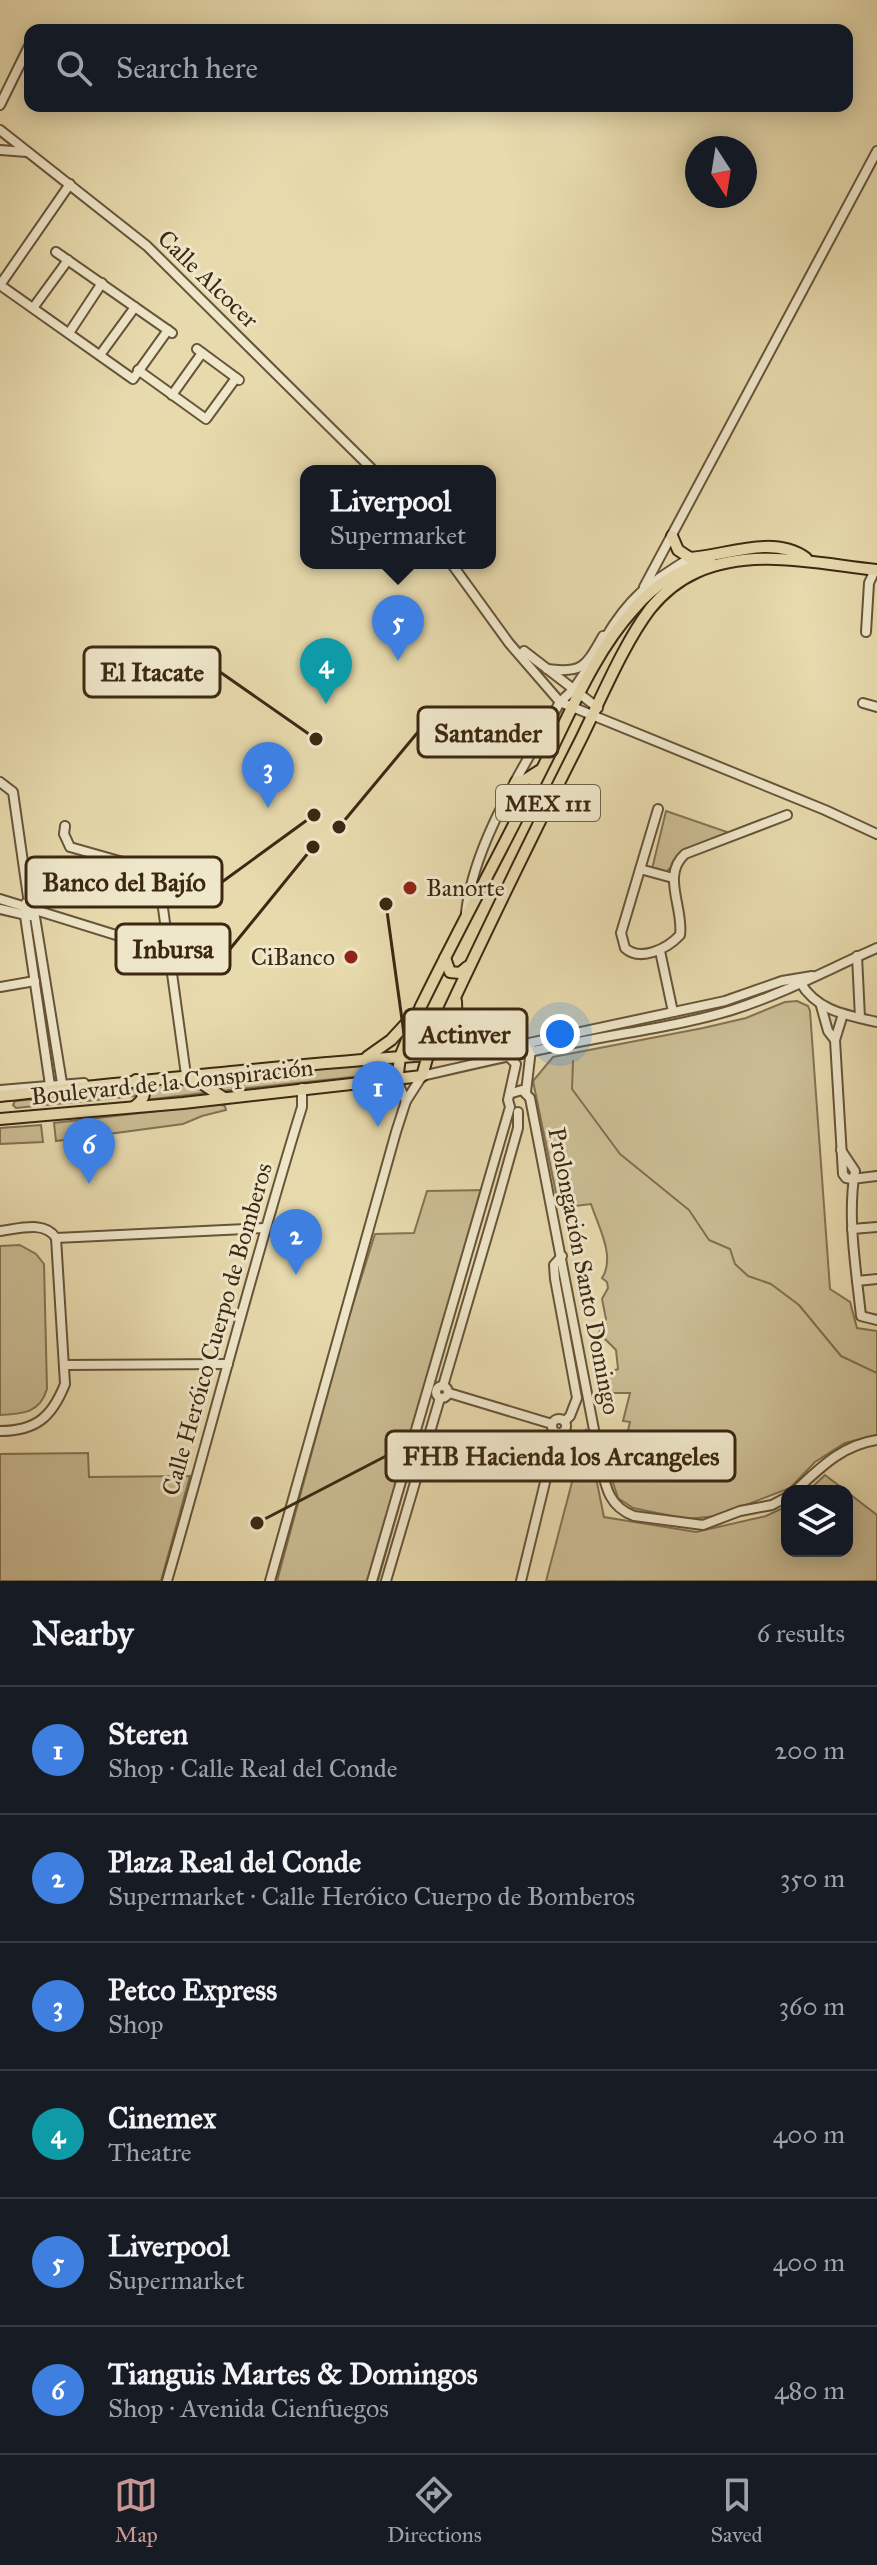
<!DOCTYPE html>
<html lang="en">
<head>
<meta charset="utf-8">
<style>
  body { margin:0; font-family:"IM FELL Great Primer",serif; background:#20242c; color:#f1f3f6 }
  .controls { position:absolute; right:24px; bottom:24px; display:grid; overflow:hidden; border-radius:16px; box-shadow:0 4px 20px #0003 }
  .controls button { width:72px; height:72px; display:grid; place-items:center; padding:0; border:0; border-bottom:2px solid #363941; background:#171b24; color:#f1f3f6; font:40px sans-serif }
  .compass { position:absolute; left:685px; top:136px; width:72px; height:72px; border-radius:50%; background:#171b24; box-shadow:0 4px 20px #0003; rotate:168deg }
  .you { position:absolute; left:560px; top:1034px; width:28px; height:28px; margin:-20px; border:6px solid #fff; border-radius:50%; background:#1a73e8; box-shadow:0 0 0 12px #1a73e833 }
  .badge { display:grid; place-items:center; width:52px; height:52px; border-radius:50%; background:#c59692; color:#fff; font-size:26px; font-weight:700 }
  .pin { position:absolute; translate:-50% -66px; filter:drop-shadow(0 2px 4px #0008) }
  .pin::after { content:''; position:absolute; top:42px; width:28px; height:24px; background:inherit; clip-path:polygon(0 0,100% 0,50% 100%) }
  .popup { position:absolute; left:300px; top:465px; width:196px; height:104px; box-sizing:border-box; display:grid; place-content:center; border-radius:16px; background:#171b24; filter:drop-shadow(0 2px 6px #0005); font-size:26px; white-space:nowrap; color:#9ea1a6 }
  .popup b { font-size:30px; color:#f1f3f6 }
  .popup::after { content:''; position:absolute; left:50%; top:100%; margin-left:-16px; border:16px solid transparent; border-top-color:#171b24 }
  .list { margin:0; padding:0; list-style:none }
  h2 { display:flex; justify-content:space-between; align-items:center; height:104px; margin:0; padding:0 32px; font-size:34px }
  h2 small { font-size:26px; font-weight:400; color:#9ea1a6 }
  .list li { display:grid; grid-template-columns:52px 1fr auto; gap:24px; align-items:center; box-sizing:border-box; height:128px; padding:0 32px; border-top:2px solid #363941 }
  .list b { display:block; font-size:30px; white-space:nowrap }
  .list p { margin:0; font-size:26px; white-space:nowrap; color:#9ea1a6 }
  .list em { font-size:26px; font-style:normal; color:#9ea1a6 }
  .icon { flex:none; width:44px; height:44px; fill:none; stroke:currentColor; stroke-width:2; stroke-linecap:round; stroke-linejoin:round }
  .map { position:relative; flex:none; width:877px; height:1581px; overflow:hidden }
  .search { position:absolute; background:#171b24; box-shadow:0 4px 20px #0003; left:24px; right:24px; top:24px; height:88px; display:flex; align-items:center; gap:20px; box-sizing:border-box; padding:0 28px; border-radius:16px; color:#9ea1a6; font-size:30px }
  .sheet { height:872px; background:#171b24 }
  nav { display:flex; justify-content:space-around; align-items:center; box-sizing:border-box; height:112px; border-top:2px solid #363941; background:#171b24; font-size:22px; color:#9ea1a6 }
  nav a { display:grid; justify-items:center; gap:4px }
  nav .on { color:#c59692 }
  .map>svg:first-child { display:block }
  .green { fill:#cabc93; stroke:#837252; stroke-width:2 }
  .lines { fill:none; stroke-linecap:round; stroke-linejoin:round }
  .stream { stroke:#806e4f; stroke-width:2 }
  .minor-casing { stroke:#675439; stroke-width:12 }
  .major-casing { stroke:#3c2812; stroke-width:14 }
  .minor { stroke:#efe7ca; stroke-width:8 }
  .major { stroke:#e7daad; stroke-width:10 }
  .poi-dot { fill:#8f2418; stroke:#efe7ca; stroke-width:3 }
  .labels { text-anchor:middle; dominant-baseline:central; stroke-width:6; stroke-linejoin:round; paint-order:stroke }
  .shield { fill:#efe7ca; stroke:#726149; stroke-width:2 }
  .shield-label { font-size:22px; font-weight:bold; fill:#3c2812 }
  .street-label { font-size:24px; fill:#3c2812; stroke:#efe7ca }
  .poi-label { font-size:24px; fill:#3c2812; stroke:#efe7ca; text-anchor:start }
  .leader { fill:none; stroke:#3c2812; stroke-width:3 }
  .callout-dot { fill:#3c2812; stroke:#efe7ca; stroke-width:3 }
  .callout { fill:#efe7ca; stroke:#3c2812; stroke-width:3 }
  .callout-label { font-size:26px; text-anchor:middle; font-weight:bold; fill:#3c2812 }
</style>
</head>
<body>
<div class="map">
<svg width="877" height="1581" viewBox="0 0 877 1581">
  <rect width="100%" height="100%" fill="#e7daad"/>
  <filter id="stains"><feTurbulence type="fractalNoise" baseFrequency=".0025" numOctaves="4"/><feColorMatrix values="0 0 0 0 .2 0 0 0 0 .09 0 0 0 0 .02 0 0 0 .5 -.17"/></filter>
  <radialGradient id="worn" r=".72"><stop offset=".6" stop-color="#630" stop-opacity="0"/><stop offset="1" stop-color="#630" stop-opacity=".3"/></radialGradient>
  <g class="green">
    <polygon points="666,811 730,833 689,849 665,873 652,869"/>
    <path d="M797,1001L808,1006L810,1011L830,1289L850,1302L857,1328L877,1331V1435L845,1443L815,1462L790,1488L717,1516L687,1519L633,1508L618,1498L607,1464L621,1460L630,1422L623,1421L630,1393H604L603,1375L618,1369L616,1350L599,1333L606,1319L602,1299L608,1288L607,1282L602,1278C616,1257 598,1226 591,1204L559,1208L533,1081L553,1057L703,1028L746,1018L785,1002Z"/>
    <polygon points="393,1061 390,1073 221,1091 213,1082 199,1076"/>
    <polygon points="144,1084 190,1084 212,1092 145,1100"/>
    <polygon points="134,1089 137,1093 135,1096 16,1108 13,1105 15,1101"/>
    <polygon points="218,1104 225,1106 226,1110 202,1116 183,1124 56,1141 54,1123"/>
    <polygon points="41,1125 43,1142 0,1144 0,1128"/>
    <polygon points="488,1190 378,1581 277,1581 346,1326 375,1234 414,1233 427,1191"/>
    <path d="M20,1245L36,1254L44,1264L47,1389C40,1413 23,1414 0,1415V1246Z"/>
    <polygon points="586,1429 604,1517 696,1532 766,1516 787,1506 787,1551 847,1551 847,1492 877,1515 877,1581 546,1581"/>
    <polygon points="88,1453 89,1477 190,1476 161,1581 0,1581 0,1454"/>
    <polygon points="825,1475 846,1491 808,1491"/>
  </g>
  <g class="lines">
    <polyline class="stream" points="573,1061 572,1089 620,1154 689,1210 709,1240 730,1249 735,1264 748,1276 771,1284 799,1305 841,1356 877,1373"/>
    <defs>
      <g id="minor">
        <polyline points="0,105 30,44"/>
        <polyline points="0,130 147,246 374,471"/>
        <polyline points="0,150 27,152"/>
        <polyline points="70,184 0,285 133,379 168,330"/>
        <polyline points="56,252 172,333"/>
        <polyline points="33,308 68,260"/>
        <polyline points="69,333 102,283"/>
        <polyline points="197,349 239,380"/>
        <polyline points="100,355 135,307"/>
        <polyline points="138,370 206,419 236,378"/>
        <polyline points="172,395 202,353"/>
        <polyline points="451,563 509,643 560,702 825,810 877,834"/>
        <polyline points="644,587 877,151"/>
        <polyline points="866,632 869,583 875,570"/>
        <path d="M604,640C630,596 648,584 690,558"/>
        <polyline points="524,651 598,708"/>
        <path d="M547,669C584,674 586,665 603,636"/>
        <polyline points="863,703 877,707"/>
        <polyline points="0,782 13,792 28,897 35,917 62,1083"/>
        <path d="M658,809L621,933L625,948C640,962 667,949 680,935C684,908 661,875 685,854L787,815"/>
        <polyline points="65,826 64,834 70,847 158,872 186,1075"/>
        <polyline points="640,869 673,878"/>
        <polyline points="0,899 219,967"/>
        <polyline points="26,903 25,916 50,1085"/>
        <polyline points="0,909 30,916"/>
        <path d="M466,912C475,839 525,766 560,702L573,690L589,666"/>
        <polyline points="660,951 673,1012"/>
        <polyline points="857,956 860,1018"/>
        <path d="M800,982C817,1011 846,1015 877,1022"/>
        <polyline points="0,987 35,981"/>
        <polyline points="821,1006 828,1031 835,1040"/>
        <polyline points="843,1014 835,1040 843,1174 846,1178 852,1179"/>
        <polyline points="428,1055 479,1051 529,1043 725,1001 782,981 812,976"/>
        <polyline points="397,1081 406,1101"/>
        <polyline points="0,1090 84,1083"/>
        <polyline points="526,1092 531,1049"/>
        <path d="M512,1093L522,1090L530,1098L601,1466C606,1489 610,1507 634,1516L703,1525L740,1511L772,1505L787,1497"/>
        <path d="M841,1150L855,1171C847,1217 856,1268 861,1316L877,1320"/>
        <polyline points="852,1179 877,1176"/>
        <polyline points="852,1229 877,1227"/>
        <path d="M0,1231C18,1229 45,1220 56,1238L264,1228"/>
        <polyline points="562,1256 554,1265 555,1279 577,1398 570,1416 565,1421"/>
        <polyline points="857,1281 877,1279"/>
        <polyline points="64,1365 228,1364"/>
        <polyline points="443,1386 498,1199 518,1128 518,1112"/>
        <circle cx="442" cy="1392" r="6"/>
        <polyline points="449,1393 552,1424"/>
        <circle cx="559" cy="1426" r="7"/>
        <path d="M0,1431C36,1431 52,1417 65,1384L56,1238"/>
        <path d="M795,1491C820,1468 842,1445 877,1440"/>
        <path d="M167,1581C213,1423 253,1264 302,1107V1088"/>
        <path d="M270,1581L396,1132L406,1101L422,1076C478,1063 533,1050 589,1040C636,1031 686,1024 732,1010C783,994 829,969 877,948"/>
        <polyline points="372,1581 510,1107 508,1100 516,1064 508,1056"/>
        <polyline points="386,1581 440,1398"/>
        <polyline points="521,1581 557,1433"/>
      </g>
      <g id="major">
        <path d="M672,536L678,550L690,558C726,556 772,534 806,558"/>
        <polyline points="516,782 525,780 539,771"/>
        <polyline points="445,958 450,972 460,973 467,967"/>
        <path d="M456,1001C456,1038 470,1043 503,1048"/>
        <polyline points="367,1057 391,1040 414,1015"/>
        <polyline points="183,1079 201,1083 224,1098"/>
        <path d="M397,1081L400,1057L421,1006C460,926 503,848 543,767C570,714 593,654 634,609C654,585 680,569 710,561"/>
        <path d="M0,1096C143,1081 285,1065 428,1055"/>
        <path d="M134,1107C146,1098 148,1090 136,1080"/>
        <path d="M0,1119L183,1103L422,1076L428,1055C476,952 525,850 576,749C598,706 622,646 650,609C663,593 679,580 697,572C753,547 819,564 877,570"/>
      </g>
    </defs>
    <use href="#minor" class="minor-casing"/>
    <use href="#major" class="major-casing"/>
    <use href="#minor" class="minor"/>
    <use href="#major" class="major"/>
  </g>
  <g class="poi-dot">
    <circle cx="410" cy="888" r="8"/>
    <circle cx="351" cy="957" r="8"/>
  </g>
  <g class="labels">
    <rect class="shield" x="496" y="785" width="104" height="36" rx="6"/>
    <g class="shield-label">
      <text x="548" y="803">MEX 111</text>
    </g>
    <g class="street-label">
      <text transform="translate(208 279) rotate(44)">Calle Alcocer</text>
      <text transform="translate(172 1082) rotate(-6)">Boulevard de la Conspiración</text>
      <text transform="translate(584 1271) rotate(79)">Prolongación Santo Domingo</text>
      <text transform="translate(217 1329) rotate(-74)">Calle Heróico Cuerpo de Bomberos</text>
    </g>
    <g class="poi-label">
      <text x="426" y="888">Banorte</text>
      <text x="335" y="957" text-anchor="end">CiBanco</text>
    </g>
  </g>
  <path class="leader" d="M316 739L220 672M339 827L418 732M314 815L222 882M313 847L230 949M386 904L404 1034M257 1523L386 1456"/>
  <g class="callout-dot">
    <circle cx="316" cy="739" r="8"/>
    <circle cx="339" cy="827" r="8"/>
    <circle cx="314" cy="815" r="8"/>
    <circle cx="313" cy="847" r="8"/>
    <circle cx="386" cy="904" r="8"/>
    <circle cx="257" cy="1523" r="8"/>
  </g>
  <g class="callout">
    <rect x="84" y="647" width="136" height="50" rx="8"/>
    <rect x="418" y="707" width="140" height="50" rx="8"/>
    <rect x="26" y="857" width="196" height="50" rx="8"/>
    <rect x="116" y="924" width="114" height="50" rx="8"/>
    <rect x="404" y="1009" width="123" height="50" rx="8"/>
    <rect x="386" y="1431" width="349" height="50" rx="8"/>
  </g>
  <g class="callout-label">
    <text x="152" y="681">El Itacate</text>
    <text x="488" y="742">Santander</text>
    <text x="124" y="891">Banco del Bajío</text>
    <text x="173" y="958">Inbursa</text>
    <text x="465" y="1043">Actinver</text>
    <text x="561" y="1465">FHB Hacienda los Arcangeles</text>
  </g>
  <rect width="100%" height="100%" filter="url(#stains)"/>
  <rect width="100%" height="100%" fill="url(#worn)"/>
</svg>
<div class="controls">
<button><svg class="icon" aria-label="layers" viewBox="0 0 24 24"><path d="M12 4l9 5-9 5-9-5zM3 14l9 5 9-5"/></svg></button>
</div>
<svg class="compass" viewBox="-18 -18 36 36"><path d="M0-13l5 13h-10z" fill="#e53935"/><path d="M0 13l5-13h-10z" fill="#9ea1a6"/></svg>
<div class="you"></div>
<div class="pin badge" style="left:378px;top:1127px;background:#3f7fe0">1</div>
<div class="pin badge" style="left:296px;top:1275px;background:#3f7fe0">2</div>
<div class="pin badge" style="left:268px;top:808px;background:#3f7fe0">3</div>
<div class="pin badge" style="left:326px;top:704px;background:#0f9aa8">4</div>
<div class="pin badge" style="left:398px;top:661px;background:#3f7fe0">5</div>
<div class="popup"><b>Liverpool</b>Supermarket</div>
<div class="pin badge" style="left:89px;top:1184px;background:#3f7fe0">6</div>
<div class="search"><svg class="icon" aria-label="search" viewBox="0 0 24 24"><circle cx="10" cy="10" r="6"/><path d="M15 15l6 6"/></svg>Search here</div>
</div>
<section class="sheet">
<h2>Nearby<small>6 results</small></h2>
<ul class="list">
<li><span class="badge" style="background:#3f7fe0">1</span><div><b>Steren</b><p>Shop · Calle Real del Conde</p></div><em>200 m</em></li>
<li><span class="badge" style="background:#3f7fe0">2</span><div><b>Plaza Real del Conde</b><p>Supermarket · Calle Heróico Cuerpo de Bomberos</p></div><em>350 m</em></li>
<li><span class="badge" style="background:#3f7fe0">3</span><div><b>Petco Express</b><p>Shop</p></div><em>360 m</em></li>
<li><span class="badge" style="background:#0f9aa8">4</span><div><b>Cinemex</b><p>Theatre</p></div><em>400 m</em></li>
<li><span class="badge" style="background:#3f7fe0">5</span><div><b>Liverpool</b><p>Supermarket</p></div><em>400 m</em></li>
<li><span class="badge" style="background:#3f7fe0">6</span><div><b>Tianguis Martes &amp; Domingos</b><p>Shop · Avenida Cienfuegos</p></div><em>480 m</em></li>
</ul>
</section>
<nav>
<a class="on"><svg class="icon" aria-label="map" viewBox="0 0 24 24"><path d="M3 6l6-2 6 2 6-2v14l-6 2-6-2-6 2zM9 4v14M15 6v14"/></svg>Map</a>
<a><svg class="icon" aria-label="directions" viewBox="0 0 24 24"><path d="M12 3l9 9-9 9-9-9zM9 14v-3h6M13 9l2 2-2 2"/></svg>Directions</a>
<a><svg class="icon" aria-label="saved" viewBox="0 0 24 24"><path d="M7 4h10v16l-5-4-5 4z"/></svg>Saved</a>
</nav>
</body>
</html>
